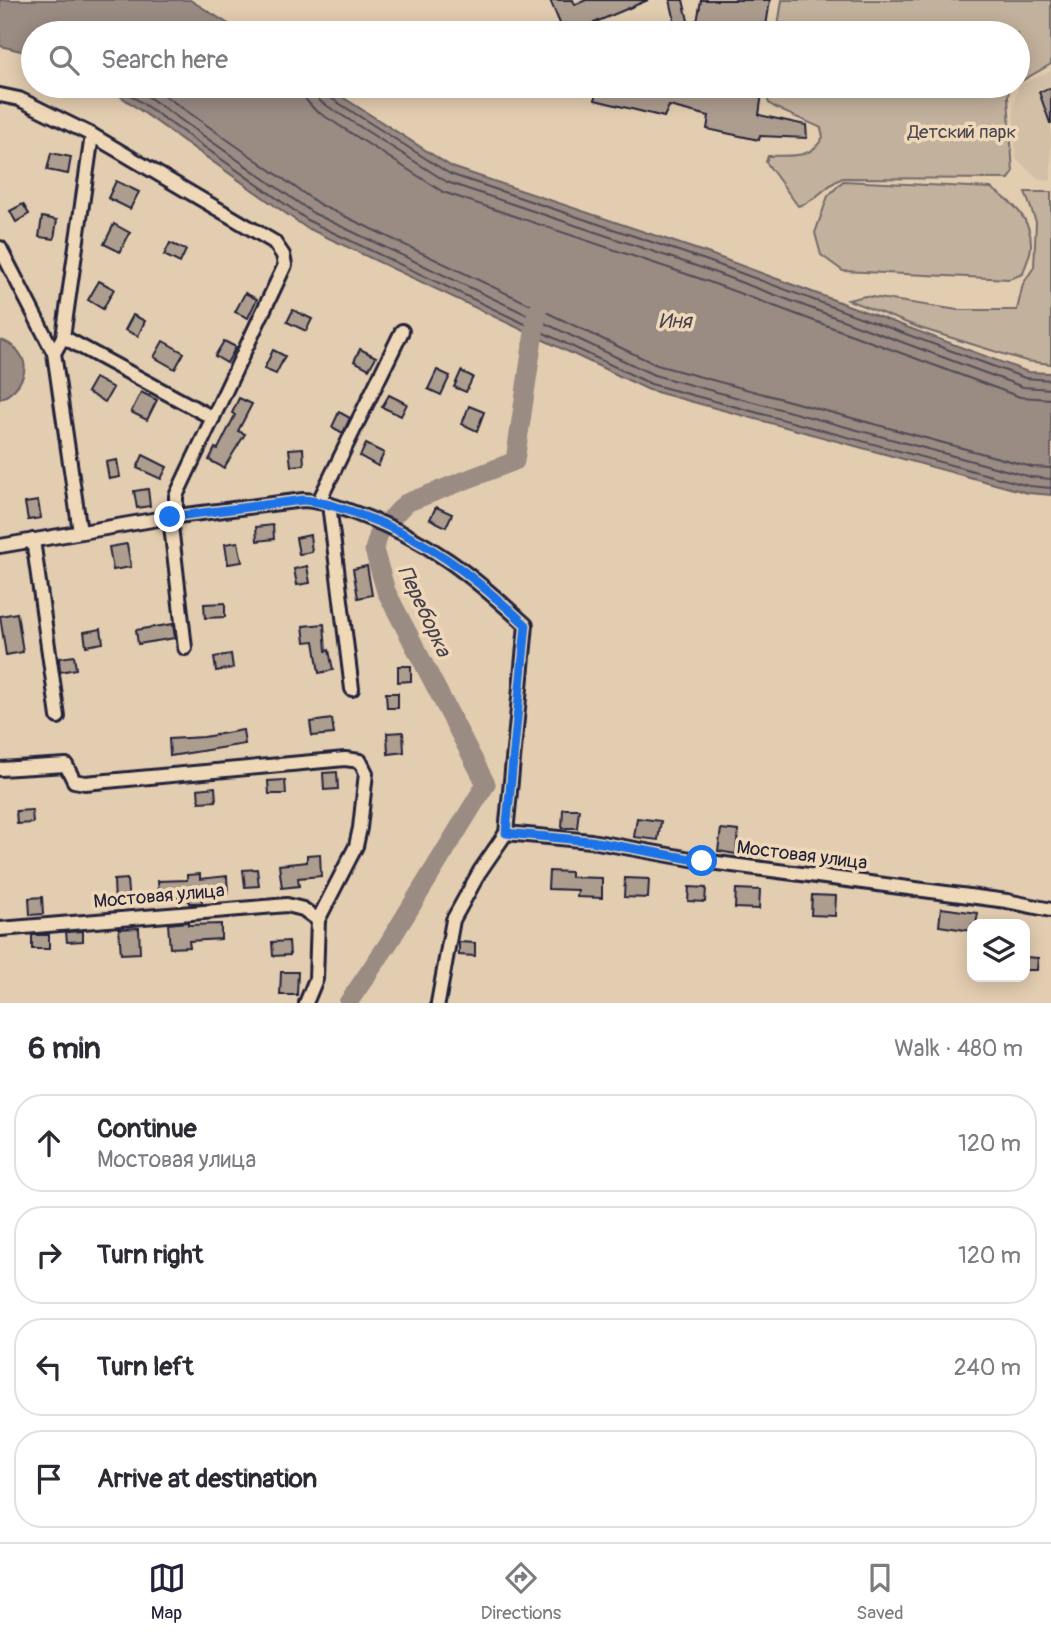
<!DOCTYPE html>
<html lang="en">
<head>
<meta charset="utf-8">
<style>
  body { margin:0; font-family:Pangolin,sans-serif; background:#f7f7f7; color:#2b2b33 }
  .controls { position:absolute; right:21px; bottom:21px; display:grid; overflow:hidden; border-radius:14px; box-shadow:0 4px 18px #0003 }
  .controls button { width:63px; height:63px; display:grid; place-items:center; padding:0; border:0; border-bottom:2px solid #e1e1e2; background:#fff; color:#2b2b33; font:35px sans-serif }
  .stop { position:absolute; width:21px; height:21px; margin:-16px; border:5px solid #1a73e8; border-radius:50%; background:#fff }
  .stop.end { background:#1a73e8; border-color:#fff; box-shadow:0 2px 7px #0008 }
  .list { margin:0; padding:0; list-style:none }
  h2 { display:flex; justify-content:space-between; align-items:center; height:91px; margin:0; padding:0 28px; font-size:30px }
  h2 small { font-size:23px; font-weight:400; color:#7c7c81 }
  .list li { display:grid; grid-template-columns:46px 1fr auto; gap:21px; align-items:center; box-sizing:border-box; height:98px; margin:0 14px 14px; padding:0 14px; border:2px solid #e1e1e2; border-radius:28px }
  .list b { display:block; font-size:26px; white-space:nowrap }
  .list p { margin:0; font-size:23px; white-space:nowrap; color:#7c7c81 }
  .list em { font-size:23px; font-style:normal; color:#7c7c81 }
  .icon { flex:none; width:38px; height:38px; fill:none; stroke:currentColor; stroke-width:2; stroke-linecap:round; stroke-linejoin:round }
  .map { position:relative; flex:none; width:1051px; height:1003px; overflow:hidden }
  .search { position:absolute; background:#fff; box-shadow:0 4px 18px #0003; left:21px; right:21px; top:21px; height:77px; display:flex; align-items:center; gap:18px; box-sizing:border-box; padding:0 24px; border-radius:38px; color:#7c7c81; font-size:26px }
  .sheet { height:539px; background:#fff }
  nav { display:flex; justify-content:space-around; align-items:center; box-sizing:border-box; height:98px; border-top:2px solid #e1e1e2; background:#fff; font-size:19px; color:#7c7c81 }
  nav a { display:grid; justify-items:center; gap:4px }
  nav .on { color:#22223b }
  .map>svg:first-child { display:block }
  .built { fill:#d3bfa6 }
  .green { fill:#c2b19c; stroke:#726a6c; stroke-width:2 }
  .water { fill:#9a8b83; stroke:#6a6166; stroke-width:2 }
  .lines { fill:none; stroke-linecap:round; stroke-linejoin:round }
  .shore { stroke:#524c58; stroke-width:2 }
  .river { stroke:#9a8b83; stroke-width:19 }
  .building { fill:#ad9d8f; stroke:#22223b; stroke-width:2 }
  .street-casing { stroke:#22223b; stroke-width:18 }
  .street { stroke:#efd8b7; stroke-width:12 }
  .route { stroke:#1a73e8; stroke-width:9 }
  .labels { text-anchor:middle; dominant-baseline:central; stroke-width:7; stroke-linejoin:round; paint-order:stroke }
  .park-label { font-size:19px; fill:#4a4653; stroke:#efd8b7 }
  .street-label { font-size:19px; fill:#22223b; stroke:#efd8b7 }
  .water-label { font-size:21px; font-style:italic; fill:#464251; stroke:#efd8b7 }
</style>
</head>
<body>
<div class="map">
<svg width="1051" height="1003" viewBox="0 0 1051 1003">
  <rect width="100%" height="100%" fill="#e3cdb0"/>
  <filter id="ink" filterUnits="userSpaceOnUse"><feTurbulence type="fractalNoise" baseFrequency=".0143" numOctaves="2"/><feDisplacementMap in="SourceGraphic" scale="14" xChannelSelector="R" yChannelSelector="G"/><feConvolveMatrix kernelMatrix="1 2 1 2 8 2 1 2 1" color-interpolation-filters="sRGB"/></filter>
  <g filter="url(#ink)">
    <polygon class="built" points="1051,71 1051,181 1040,180 1016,159 1013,106 1019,85"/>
    <g class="green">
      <polygon points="782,0 1051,0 1051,64 1018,83 1018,33 777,33"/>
      <path d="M769,86H1014L1009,89L1008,97L1013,173L1009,179L843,178C826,184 816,202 798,206L766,162L768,156C792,155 811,160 823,137L821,128C810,122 773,109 769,103C766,98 768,91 769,86Z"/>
      <path d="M843,181L991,188C1012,202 1032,218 1031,246C1031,255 1025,265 1023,274L1009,279L843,271L821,255L815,233L828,196Z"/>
      <polygon points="1025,192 1051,192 1051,364 1026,361 920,328 848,300 865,296 958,310 1017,310 1023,284 1034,267 1036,222"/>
    </g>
    <g class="water">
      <polygon points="0,0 190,0 243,33 33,33 33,54 0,46"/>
      <polygon points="106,86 325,86 452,167 710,254 1028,372 1051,373 1051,495 1028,493 649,390 305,227"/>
      <path d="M0,340C7,341 10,344 15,348C35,367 20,390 0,399Z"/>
    </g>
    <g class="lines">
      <g class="shore">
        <polyline points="118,86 309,221 651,384 1029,486 1051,488"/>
        <polyline points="133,86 313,213 654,375 1031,477 1051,479"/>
        <polyline points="151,86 319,204 657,365 1032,467 1051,468"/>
        <polyline points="303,86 306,100 315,110 443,192 701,279 1020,397 1051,399"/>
        <polyline points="313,86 315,95 321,102 447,182 705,269 1023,387 1051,389"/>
        <polyline points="322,86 326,95 450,174 708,261 1025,378 1051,380"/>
      </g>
      <polyline class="river" points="348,1003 388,944 486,784 386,591 374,550 380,530 406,503 515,461 537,312"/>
    </g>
    <g class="building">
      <polygon points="550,0 573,0 575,5 586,0 648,0 584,27 587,33 564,33"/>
      <polygon points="670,0 683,0 691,33 671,33 674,17"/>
      <polygon points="701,0 770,0 765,33 695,33"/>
      <polygon points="661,86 763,86 759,115 806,125 807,138 760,136 759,140 707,129 709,116 669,106 664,117 595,100 595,88 659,97"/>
      <polygon points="1051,88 1051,123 1050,123 1039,92"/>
      <polygon points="51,153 71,157 68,174 47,170"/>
      <polygon points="116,181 139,192 130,209 108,198"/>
      <polygon points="23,204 29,214 16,222 10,211"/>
      <polygon points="42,217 57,220 54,239 39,237"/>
      <polygon points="114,224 130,233 120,252 104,244"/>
      <polygon points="170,243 186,250 180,263 164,255"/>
      <polygon points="99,281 114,289 103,309 88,300"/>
      <polygon points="245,293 257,299 248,318 235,312"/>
      <polygon points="293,310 312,319 306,331 287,322"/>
      <polygon points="133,315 145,321 138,336 125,330"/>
      <polygon points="163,341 184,353 175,369 154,357"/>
      <polygon points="224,341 236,347 227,363 215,356"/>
      <polygon points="360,349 376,357 369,369 354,361"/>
      <polygon points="273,350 285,356 276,374 264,369"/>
      <polygon points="437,370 450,376 441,395 428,389"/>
      <polygon points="461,371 473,377 466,392 454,387"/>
      <polygon points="95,378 113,388 105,402 87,392"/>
      <polygon points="141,392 157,400 147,420 131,412"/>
      <polygon points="389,395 407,404 401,416 382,407"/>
      <polygon points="239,398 252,404 238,431 245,434 224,468 209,460 215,448 218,449 235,415 232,413"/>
      <polygon points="469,406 484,412 477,431 462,424"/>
      <polygon points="339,412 350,418 343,433 332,427"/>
      <polygon points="366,444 384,453 378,466 360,456"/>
      <polygon points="303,448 304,465 291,466 289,449"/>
      <polygon points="143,455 167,467 161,479 137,468"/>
      <polygon points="117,460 120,477 109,479 106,462"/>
      <polygon points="148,489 150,506 137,508 134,491"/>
      <polygon points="38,501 41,518 28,520 25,503"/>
      <polygon points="436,507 452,514 446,527 430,519"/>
      <polygon points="273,525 274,539 257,541 256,527"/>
      <polygon points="310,535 312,552 299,554 296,538"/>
      <polygon points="238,542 242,562 228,564 225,544"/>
      <polygon points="127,544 131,567 113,570 109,547"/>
      <polygon points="307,566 310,583 297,585 294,569"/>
      <polygon points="367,566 372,595 358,598 353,569"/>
      <polygon points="225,603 225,617 205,618 204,604"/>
      <polygon points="17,613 23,652 6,655 0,616"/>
      <polygon points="173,624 175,638 138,644 136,630"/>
      <polygon points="324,624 326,651 329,650 333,670 319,673 314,641 305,642 303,626"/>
      <polygon points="101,629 103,643 86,646 84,632"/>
      <polygon points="231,654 233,668 216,671 214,657"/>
      <polygon points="74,656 76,669 60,672 59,658"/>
      <polygon points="398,666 411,666 411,681 398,682"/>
      <polygon points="386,693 398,693 398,708 387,708"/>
      <polygon points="332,719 334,734 312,736 310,722"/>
      <polygon points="243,730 245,744 170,756 169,739 204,737"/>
      <polygon points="403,732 404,752 388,754 387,733"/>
      <polygon points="337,772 338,789 324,790 323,773"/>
      <polygon points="285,780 286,794 269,794 268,781"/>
      <polygon points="215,787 216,801 199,802 198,789"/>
      <polygon points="563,809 579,809 577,828 562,828"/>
      <polygon points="32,810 33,823 17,824 16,811"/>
      <polygon points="637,818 661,821 658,840 634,837"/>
      <polygon points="721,829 738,831 736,854 718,851"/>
      <polygon points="320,854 321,876 298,878 299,886 282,888 279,865 307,862 307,855"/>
      <polygon points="257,869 259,886 245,887 243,870"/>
      <polygon points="549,871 571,872 571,877 602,878 602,898 577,897 578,890 548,889"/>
      <polygon points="200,874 200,879 227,876 228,893 201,895 202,903 189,903 188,897 159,898 158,881 187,880 187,875"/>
      <polygon points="625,878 649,879 648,898 624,897"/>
      <polygon points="127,879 129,905 115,906 114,880"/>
      <polygon points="689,887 706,888 705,902 688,901"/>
      <polygon points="736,889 760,890 759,909 735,908"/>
      <polygon points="812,895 836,896 835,916 811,915"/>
      <polygon points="42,897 43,914 30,915 29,898"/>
      <polygon points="941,908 978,913 976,924 972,924 972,931 939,926"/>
      <polygon points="188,922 188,925 221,924 221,939 189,941 190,947 170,948 168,924"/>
      <polygon points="139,928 140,953 121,954 119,929"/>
      <polygon points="83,931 83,941 67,942 66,932"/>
      <rect x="32" y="935" width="17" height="14"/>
      <polygon points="289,941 290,955 273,956 272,942"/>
      <polygon points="459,942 475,943 475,956 459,955"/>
      <polygon points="1025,957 1038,958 1037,970 1025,970"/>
      <polygon points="281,972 298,972 297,995 280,995"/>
    </g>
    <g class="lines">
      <defs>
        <g id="street">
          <polyline points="0,95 19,99 92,135 274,242 283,255 285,265 176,496 176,516"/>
          <polyline points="0,248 54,353"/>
          <polyline points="63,337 213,418"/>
          <polyline points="319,501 402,331"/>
          <polyline points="329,504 352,689"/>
          <polyline points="170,517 185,648"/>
          <polyline points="80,532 54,353 63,337 92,135"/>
          <polyline points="33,540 58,717"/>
          <path d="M0,546L170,517L303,500C323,501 341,508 360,515C428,539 474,577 526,625L506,833L480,871L453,920L438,1003"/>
          <polyline points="0,769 66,765 74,781 85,783 345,759 360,761 366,773 360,828 356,846 318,920 316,979 306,1003"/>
          <polyline points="506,833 591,841 702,861 1007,901 1051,910"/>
          <polyline points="0,929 287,905 303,909 318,920"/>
        </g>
      </defs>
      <use href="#street" class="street-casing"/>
      <use href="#street" class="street"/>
    </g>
  </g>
  <g class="lines" filter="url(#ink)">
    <path class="route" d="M170,517L303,500C321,501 337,507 355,513C427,538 471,574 526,625L506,833L591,841L702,861"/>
  </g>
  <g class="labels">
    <g class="park-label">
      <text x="962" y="132">Детский парк</text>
    </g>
    <g class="street-label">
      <text transform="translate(802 855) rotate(7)">Мостовая улица</text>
      <text transform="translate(159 896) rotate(-5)">Мостовая улица</text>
    </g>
    <g class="water-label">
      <text x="675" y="321">Иня</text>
      <text transform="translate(424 611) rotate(65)">Переборка</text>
    </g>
  </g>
</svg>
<div class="controls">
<button><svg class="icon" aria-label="layers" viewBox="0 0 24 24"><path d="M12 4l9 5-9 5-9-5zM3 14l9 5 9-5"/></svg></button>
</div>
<div class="stop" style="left:702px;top:861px"></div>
<div class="stop end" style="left:170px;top:517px"></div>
<div class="search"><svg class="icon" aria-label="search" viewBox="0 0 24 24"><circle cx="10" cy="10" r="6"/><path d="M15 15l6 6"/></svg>Search here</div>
</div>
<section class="sheet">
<h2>6 min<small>Walk · 480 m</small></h2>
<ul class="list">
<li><svg class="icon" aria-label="ahead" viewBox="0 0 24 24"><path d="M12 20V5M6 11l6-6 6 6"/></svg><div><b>Continue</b><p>Мостовая улица</p></div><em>120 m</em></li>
<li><svg class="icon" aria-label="right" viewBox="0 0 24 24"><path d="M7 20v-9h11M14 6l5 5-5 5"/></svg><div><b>Turn right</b></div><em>120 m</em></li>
<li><svg class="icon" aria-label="left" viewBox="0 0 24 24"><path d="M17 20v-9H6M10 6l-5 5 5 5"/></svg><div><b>Turn left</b></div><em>240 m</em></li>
<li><svg class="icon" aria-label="arrive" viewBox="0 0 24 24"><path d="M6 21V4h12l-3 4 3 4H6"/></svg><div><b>Arrive at destination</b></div></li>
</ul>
</section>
<nav>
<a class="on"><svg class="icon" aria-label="map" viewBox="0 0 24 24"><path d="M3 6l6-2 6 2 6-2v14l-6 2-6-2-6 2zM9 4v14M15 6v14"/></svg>Map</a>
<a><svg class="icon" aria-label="directions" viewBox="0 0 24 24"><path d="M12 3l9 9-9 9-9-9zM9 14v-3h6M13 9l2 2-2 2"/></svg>Directions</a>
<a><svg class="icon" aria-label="saved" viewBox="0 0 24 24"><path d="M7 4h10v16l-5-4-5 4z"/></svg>Saved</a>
</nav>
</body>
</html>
